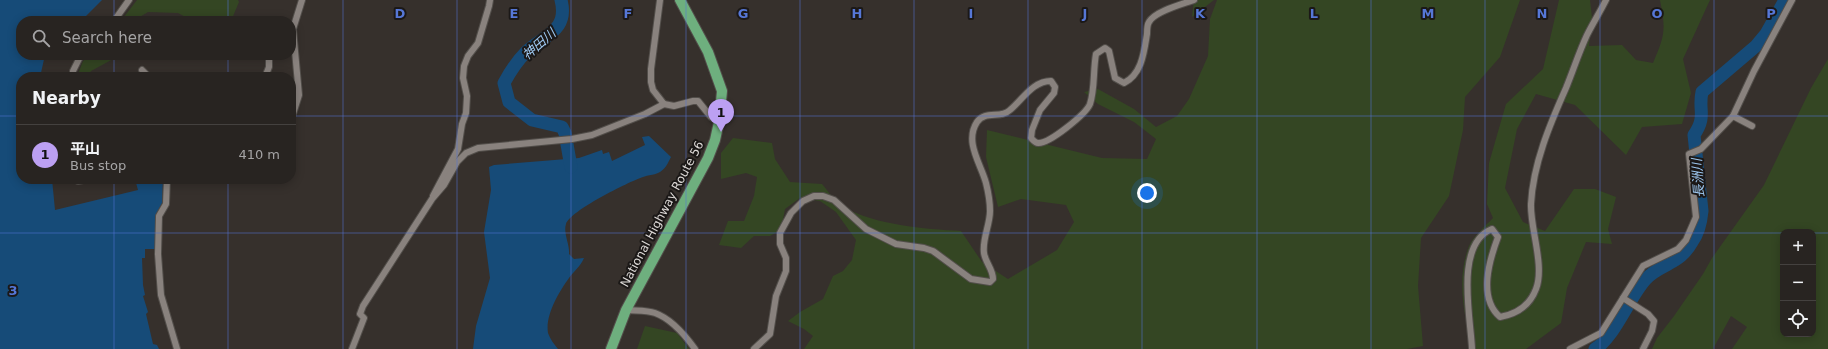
<!DOCTYPE html>
<html lang="en">
<head>
<meta charset="utf-8">
<style>
  body { margin:0; font-family:"DejaVu Sans","Noto Sans JP",sans-serif; background:#302c2a; color:#f1f3f6 }
  .controls { position:absolute; right:12px; bottom:12px; display:grid; overflow:hidden; border-radius:8px; box-shadow:0 2px 10px #0003 }
  .controls button { width:36px; height:36px; display:grid; place-items:center; padding:0; border:0; border-bottom:1px solid #44413f; background:#282421; color:#f1f3f6; font:20px sans-serif }
  .you { position:absolute; left:1147px; top:193px; width:14px; height:14px; margin:-10px; border:3px solid #fff; border-radius:50%; background:#1a73e8; box-shadow:0 0 0 6px #1a73e833 }
  .badge { display:grid; place-items:center; width:26px; height:26px; border-radius:50%; background:#bca0f2; color:#111; font-size:13px; font-weight:700 }
  .pin { position:absolute; translate:-50% -33px; filter:drop-shadow(0 1px 2px #0008) }
  .pin::after { content:''; position:absolute; top:21px; width:14px; height:12px; background:inherit; clip-path:polygon(0 0,100% 0,50% 100%) }
  .list { margin:0; padding:0; list-style:none }
  h2 { display:flex; justify-content:space-between; align-items:center; height:52px; margin:0; padding:0 16px; font-size:17px }
  h2 small { font-size:13px; font-weight:400; color:#a5a4a5 }
  .list li { display:grid; grid-template-columns:26px 1fr auto; gap:12px; align-items:center; box-sizing:border-box; height:60px; padding:0 16px; border-top:1px solid #44413f }
  .list b { display:block; font-size:15px; white-space:nowrap }
  .list p { margin:0; font-size:13px; white-space:nowrap; color:#a5a4a5 }
  .list em { font-size:13px; font-style:normal; color:#a5a4a5 }
  .icon { flex:none; width:22px; height:22px; fill:none; stroke:currentColor; stroke-width:2; stroke-linecap:round; stroke-linejoin:round }
  .map { position:relative; flex:none; width:1828px; height:349px; overflow:hidden }
  .search { position:absolute; background:#282421; box-shadow:0 2px 10px #0003; left:16px; top:16px; width:280px; height:44px; display:flex; align-items:center; gap:10px; box-sizing:border-box; padding:0 14px; border-radius:16px; color:#a5a4a5; font-size:15px }
  .panel { position:absolute; background:#282421; box-shadow:0 2px 10px #0003; left:16px; top:72px; width:280px; height:112px; border-radius:16px }
  .map>svg:first-child { display:block }
  .green { fill:#344623; fill-rule:evenodd }
  .water { fill:#164b78 }
  .lines { fill:none; stroke-linecap:round; stroke-linejoin:round }
  .river { stroke:#164b78; stroke-width:13 }
  .minor-casing { stroke:#524e4a; stroke-width:8 }
  .trunk-casing { stroke:#524e4a; stroke-width:12 }
  .minor { stroke:#89827e; stroke-width:6 }
  .trunk { stroke:#6eaf7e; stroke-width:10 }
  .grid { fill:none; stroke:#5677d7; stroke-width:1; stroke-opacity:0.55 }
  .labels { text-anchor:middle; dominant-baseline:central; stroke-width:4; stroke-linejoin:round; paint-order:stroke }
  .street-label { font-size:12px; fill:#dcd8d6; stroke:#1b1817 }
  .water-label { font-size:13px; font-style:italic; fill:#9ec8f1; stroke:#1b1817 }
  .grid-label { font-size:13px; text-anchor:middle; font-weight:bold; fill:#5677d7; stroke:#1b1817; stroke-width:4; stroke-linejoin:round; paint-order:stroke }
</style>
</head>
<body>
<div class="map">
<svg width="1828" height="349" viewBox="0 0 1828 349">
  <rect width="100%" height="100%" fill="#36302c"/>
  <g class="green">
    <polygon points="137,0 238,0 239,2 231,21 193,21 178,13 148,12 133,21 121,21"/>
    <polygon points="1194,0 1214,0 1192,17"/>
    <path d="M1217,0H1520L1500,57L1465,97L1463,130L1449,196L1421,238L1418,286L1423,346L1407,349H804L813,336L804,329L788,321L800,312L823,299L833,276L843,271L852,260L856,240L836,212L820,201L800,198L785,209L781,230L770,236H754L741,248L719,245L728,221H744L754,196L757,177L746,173L721,179V153L733,138L772,143L775,159L790,182L822,184C828,191 835,202 843,207C876,225 924,229 961,231L982,262L1008,279L1057,250L1074,222L1066,205L1021,199L998,207L986,157L987,130L1102,158L1147,159L1156,139L1134,122L1098,104L1084,92L1098,89L1134,109L1156,127L1177,116L1189,99L1208,56L1210,19Z"/>
    <path d="M1559,0H1590L1592,18L1589,46L1622,45L1636,60L1653,63C1665,35 1666,30 1660,0H1710L1683,59L1691,93L1682,124L1642,127L1626,155L1575,105L1536,94L1517,129L1505,188L1523,222L1545,231L1574,189H1595L1616,197L1608,229L1612,244L1586,242L1567,288L1561,323L1526,349H1473C1464,316 1456,279 1469,246C1472,238 1486,225 1493,218L1487,204L1489,163L1506,104L1543,69Z"/>
    <polygon points="91,55 117,55 115,58 91,71 88,77 77,77 83,61"/>
    <path d="M1828,59V349H1732L1747,327L1731,316L1713,349H1652L1657,338L1674,316L1703,274L1712,258L1764,185L1811,88ZM1783,232H1813V334H1783Z"/>
    <polygon points="645,326 677,333 689,349 637,349"/>
  </g>
  <g class="water">
    <polygon points="0,0 102,0 81,21 21,21 21,55 45,55 40,77 21,77 21,179 52,179 55,210 138,190 135,179 163,179 162,203 156,214 155,249 145,249 145,258 142,258 143,285 145,295 143,296 148,312 146,314 153,344 157,345 159,349 0,349"/>
    <path d="M649,136L671,157C668,163 665,170 658,173C654,175 648,175 643,177C628,182 570,211 566,224C563,233 570,245 569,254L574,259L584,258C580,267 574,271 569,278C559,292 545,315 548,333C550,339 554,344 558,349H473L476,326L490,278L484,232L491,190L489,167L494,165L579,158L602,150L603,154L609,152L612,161L645,145L642,137Z"/>
  </g>
  <g class="lines">
    <g class="river">
      <path d="M561,0C569,31 544,35 526,52C517,61 510,72 504,83L509,102L532,120L562,127L565,133L571,167"/>
      <path d="M1595,349C1614,338 1629,298 1645,280C1653,270 1665,267 1675,260C1682,256 1688,249 1692,242C1699,233 1701,222 1702,211L1694,135C1707,116 1698,110 1702,92L1756,46L1766,34L1785,0"/>
    </g>
    <defs>
      <g id="minor">
        <polyline points="660,0 651,69 651,82 653,90 664,104 674,106 693,101 698,101 711,117 719,122"/>
        <polyline points="114,21 129,0"/>
        <polyline points="142,70 149,77"/>
        <polyline points="73,77 73,71 81,55"/>
        <polyline points="265,77 269,67 269,55"/>
        <polyline points="1733,116 1752,126"/>
        <polyline points="291,120 299,95 293,29 302,0"/>
        <polyline points="77,179 78,181 88,179"/>
        <polyline points="167,179 166,204 159,216 158,254 161,295 177,349"/>
        <polyline points="433,196 458,149 462,124 466,113 467,96 463,78 464,66 468,56 478,43 489,6 490,0"/>
        <polyline points="1623,298 1648,314 1654,321 1652,331 1643,349"/>
        <path d="M626,310C635,311 646,310 655,313C672,319 685,335 695,349"/>
        <polyline points="352,349 364,318 360,314 363,306 432,199 444,185 457,162 466,153 478,148 572,139 592,135 645,114 664,104"/>
        <path d="M754,349L770,334L776,296L786,271V258L780,244V233L791,213L803,201L814,196H823L834,200L866,229L896,244L924,248L933,251L971,279L990,282L993,279C993,269 985,262 984,253C982,239 990,225 990,211C990,202 988,191 986,183C981,164 964,142 977,122C985,110 1001,119 1010,110C1023,99 1033,81 1051,81L1055,87L1054,93L1040,110L1032,130L1031,138C1033,140 1035,143 1038,143C1049,144 1086,114 1090,104C1095,89 1093,70 1096,54L1105,48L1109,51L1115,78L1124,83C1142,74 1144,52 1147,34C1147,31 1147,25 1149,22C1155,11 1183,4 1194,0"/>
        <path d="M1472,349C1471,319 1454,244 1492,229L1498,237C1489,261 1478,298 1500,317C1517,314 1530,305 1536,289C1545,266 1530,228 1531,204C1533,164 1550,124 1566,88C1573,71 1579,52 1587,35C1593,23 1600,12 1606,0"/>
        <polyline points="1570,349 1601,333 1643,266 1678,249 1686,240 1696,217 1689,154 1701,149 1733,116 1754,71 1792,0"/>
      </g>
      <polyline id="trunk" points="611,349 626,310 708,158 715,140 719,122 722,91 708,52 680,0"/>
    </defs>
    <use href="#minor" class="minor-casing"/>
    <use href="#trunk" class="trunk-casing"/>
    <use href="#minor" class="minor"/>
    <use href="#trunk" class="trunk"/>
  </g>
  <path class="grid" d="M114,0V21M228,0V21M343,0V349M457,0V349M571,0V349M686,0V349M800,0V349M914,0V349M1028,0V349M1142,0V349M1257,0V349M1371,0V349M1485,0V349M1600,0V349M1714,0V349M114,55V77M228,55V77M0,116H21M291,116H1828M114,179V349M228,179V349M0,233H1783M1813,233H1828"/>
  <g class="labels">
    <g class="street-label">
      <text transform="translate(662 214) rotate(-62)">National Highway Route 56</text>
    </g>
    <g class="water-label">
      <text transform="translate(539 44) rotate(-41)">神田川</text>
      <text transform="translate(1698 178) rotate(-94)">長洲川</text>
    </g>
  </g>
  <g class="grid-label">
    <text x="400" y="18">D</text>
    <text x="514" y="18">E</text>
    <text x="628" y="18">F</text>
    <text x="743" y="18">G</text>
    <text x="857" y="18">H</text>
    <text x="971" y="18">I</text>
    <text x="1085" y="18">J</text>
    <text x="1200" y="18">K</text>
    <text x="1314" y="18">L</text>
    <text x="1428" y="18">M</text>
    <text x="1542" y="18">N</text>
    <text x="1657" y="18">O</text>
    <text x="1771" y="18">P</text>
    <text x="13" y="295">3</text>
  </g>
</svg>
<div class="controls">
<button>+</button>
<button>−</button>
<button><svg class="icon" aria-label="locate" viewBox="0 0 24 24"><circle cx="12" cy="12" r="6"/><path d="M12 2v4M12 18v4M2 12h4M18 12h4"/></svg></button>
</div>
<div class="you"></div>
<div class="pin badge" style="left:721px;top:132px">1</div>
<div class="search"><svg class="icon" aria-label="search" viewBox="0 0 24 24"><circle cx="10" cy="10" r="6"/><path d="M15 15l6 6"/></svg>Search here</div>
<section class="panel">
<h2>Nearby<small></small></h2>
<ul class="list">
<li><span class="badge">1</span><div><b>平山</b><p>Bus stop</p></div><em>410 m</em></li>
</ul>
</section>
</div>
</body>
</html>
